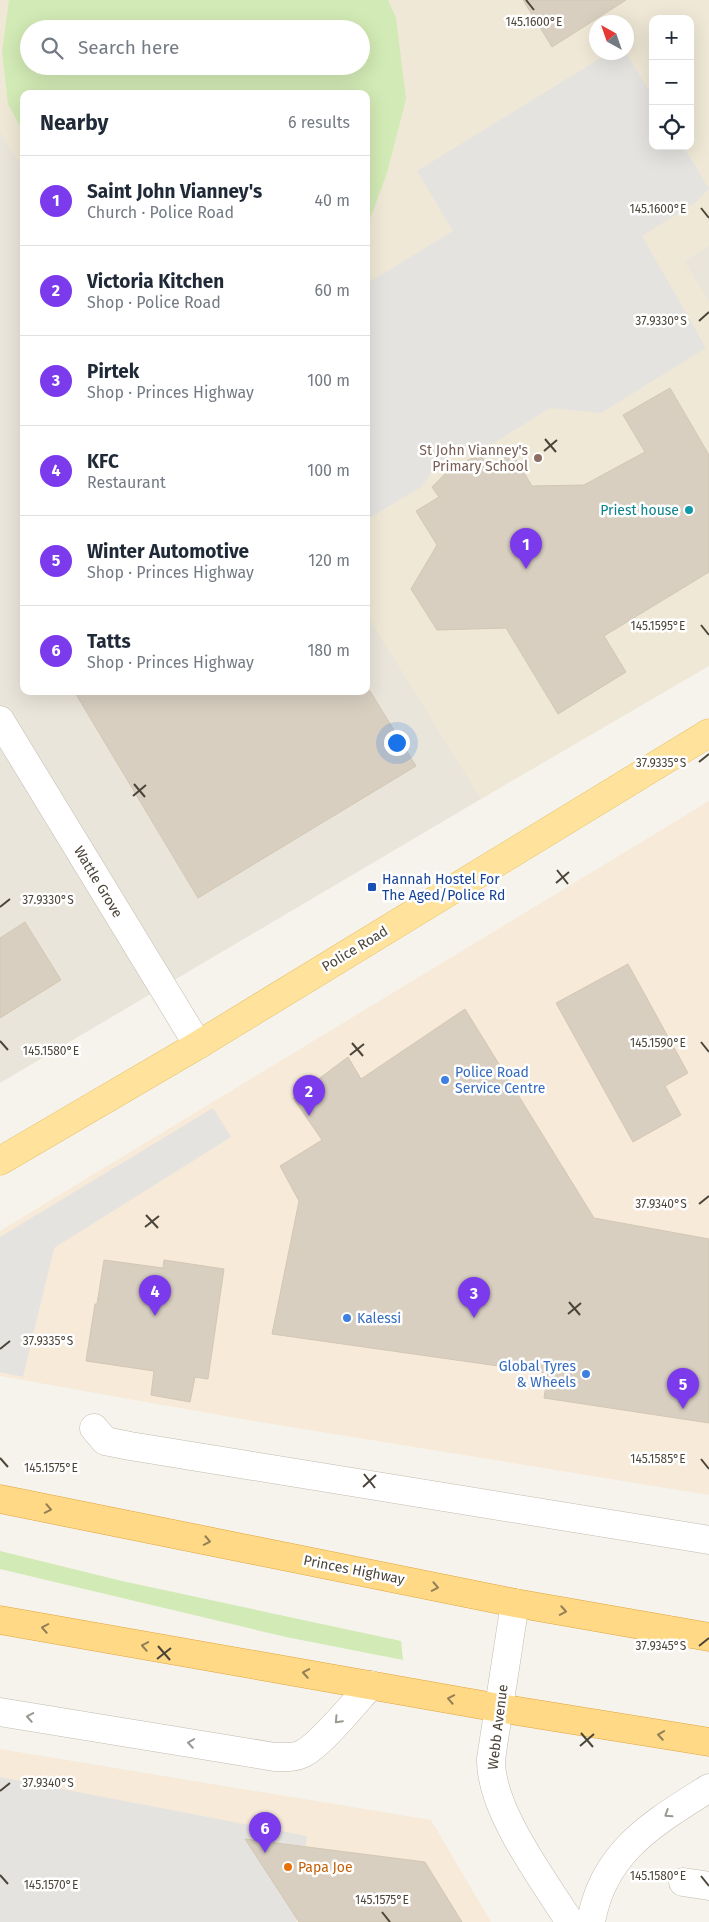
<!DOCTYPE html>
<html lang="en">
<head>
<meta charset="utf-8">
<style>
  body { margin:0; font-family:"Fira Sans",sans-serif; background:#f6f6f7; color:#1f2937 }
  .controls { position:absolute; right:15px; top:15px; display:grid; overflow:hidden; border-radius:10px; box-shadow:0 5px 20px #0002 }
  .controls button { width:45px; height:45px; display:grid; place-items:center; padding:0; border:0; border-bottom:1px solid #e0e1e3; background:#fff; color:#1f2937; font:25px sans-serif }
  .compass { position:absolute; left:589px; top:15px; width:45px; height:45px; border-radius:50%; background:#fff; box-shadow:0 5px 20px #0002; rotate:320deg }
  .you { position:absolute; left:396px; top:742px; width:18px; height:18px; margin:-12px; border:4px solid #fff; border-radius:50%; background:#1a73e8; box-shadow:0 0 0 8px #1a73e833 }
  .badge { display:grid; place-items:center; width:32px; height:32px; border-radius:50%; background:#7c3aed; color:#fff; font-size:16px; font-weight:700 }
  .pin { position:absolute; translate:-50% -41px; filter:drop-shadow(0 1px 2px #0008) }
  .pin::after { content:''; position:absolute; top:26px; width:18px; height:15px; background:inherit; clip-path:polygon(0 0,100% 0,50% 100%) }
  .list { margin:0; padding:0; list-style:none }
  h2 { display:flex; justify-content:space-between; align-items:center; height:65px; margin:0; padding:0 20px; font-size:21px }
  h2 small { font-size:16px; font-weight:400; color:#747a83 }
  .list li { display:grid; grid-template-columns:32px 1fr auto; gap:15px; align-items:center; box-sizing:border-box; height:90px; padding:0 20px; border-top:1px solid #e0e1e3 }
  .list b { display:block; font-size:19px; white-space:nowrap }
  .list p { margin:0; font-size:16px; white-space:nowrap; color:#747a83 }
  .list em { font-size:16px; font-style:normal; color:#747a83 }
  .icon { flex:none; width:28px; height:28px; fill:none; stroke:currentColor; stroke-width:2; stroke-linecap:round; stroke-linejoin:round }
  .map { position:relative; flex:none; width:709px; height:1922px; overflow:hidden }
  .search { position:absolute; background:#fff; box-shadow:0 5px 20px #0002; left:20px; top:20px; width:350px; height:55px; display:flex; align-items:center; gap:12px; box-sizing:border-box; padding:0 18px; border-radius:28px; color:#747a83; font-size:19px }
  .panel { position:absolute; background:#fff; box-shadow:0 5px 20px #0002; left:20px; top:90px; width:350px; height:605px; border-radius:10px }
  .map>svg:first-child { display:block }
  .residential { fill:#eae5da; fill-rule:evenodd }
  .commercial { fill:#f7ead8 }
  .education { fill:#efe8d6; fill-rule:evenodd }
  .green { fill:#d2eab5; fill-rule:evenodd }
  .parking { fill:#e5e3e0 }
  .building { fill:#d8cfc1; stroke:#d3c7b4 }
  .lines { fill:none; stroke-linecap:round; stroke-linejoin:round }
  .minor-casing { stroke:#c2bbae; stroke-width:29 }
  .primary-casing { stroke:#e6c16a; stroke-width:29 }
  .trunk-casing { stroke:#e0a43c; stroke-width:29 }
  .minor { stroke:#fff; stroke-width:28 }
  .primary { stroke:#ffe39c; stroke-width:28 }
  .trunk { stroke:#ffd985; stroke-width:28 }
  .oneway { stroke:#938057 }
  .oneway2 { stroke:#9c9892 }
  .ticks { fill:none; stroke:#4b4439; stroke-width:2 }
  .education-dot { fill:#8d6e63; stroke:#fff; stroke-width:2 }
  .culture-dot { fill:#0f9aa8; stroke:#fff; stroke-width:2 }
  .transit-dot { fill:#1a4fb4; stroke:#fff; stroke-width:2 }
  .shop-dot { fill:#3f7fe0; stroke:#fff; stroke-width:2 }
  .food-dot { fill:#e8710a; stroke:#fff; stroke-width:2 }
  .labels { text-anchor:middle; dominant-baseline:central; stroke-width:5; stroke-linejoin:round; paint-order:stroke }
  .education-label { font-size:14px; fill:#785e54; stroke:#fff; text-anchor:end }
  .culture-label { font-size:14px; fill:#0d838f; stroke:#fff; text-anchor:end }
  .transit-label { font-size:14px; fill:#164399; stroke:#fff; text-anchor:start }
  .street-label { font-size:14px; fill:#4b4439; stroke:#fff }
  .shop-label { font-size:14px; fill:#366cbe; stroke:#fff; text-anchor:start }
  .food-label { font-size:14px; fill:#c56008; stroke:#fff; text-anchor:start }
  .ticks-label { font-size:12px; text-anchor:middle; fill:#4b4439; stroke:#fff; stroke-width:5; stroke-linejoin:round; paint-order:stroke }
</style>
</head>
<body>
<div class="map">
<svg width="709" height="1922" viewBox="0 0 709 1922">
  <rect width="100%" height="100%" fill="#f6f3ec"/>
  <path class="residential" d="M0,0H709V659L481,799L0,1083ZM653,19H690V146H653ZM596,22H626V52H596ZM29,29H361V66H29ZM24,94H366V691H24Z"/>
  <g class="commercial">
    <polygon points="709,801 709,1495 242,1419 0,1376 0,1231"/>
    <polygon points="0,1749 431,1820 491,1922 0,1922"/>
  </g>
  <path class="education" d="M0,0H709V246L684,261L709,302V666L481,799L366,613V94H24V170L0,132ZM653,19H690V146H653ZM596,22H626V52H596ZM29,29H361V66H29Z"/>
  <g class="green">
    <path d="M9,0H388L396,18L406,99L387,173L367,227L366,94H24V133L8,104L2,52ZM29,29H361V66H29Z"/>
    <polygon points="0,1551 122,1581 401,1641 403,1660 286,1637 0,1569"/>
  </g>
  <g class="parking">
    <polygon points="609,53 626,53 653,97 653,146 683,146 709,189 696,202 642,236 706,348 601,413 550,408 487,447 456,454 437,466 421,487 366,520 366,284 453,231 417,171"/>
    <polygon points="213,1108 231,1137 54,1248 23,1377 0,1372 0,1237"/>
    <polygon points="0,1777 307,1836 296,1922 0,1922"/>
  </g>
  <g class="building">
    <polygon points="523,0 626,0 552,47"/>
    <polygon points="670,388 709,455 709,572 604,636 626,672 558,714 506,628 437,630 411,589 437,545 416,511 439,497 432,487 448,471 470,459 482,457 488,467 512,453 532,486 584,485 645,452 623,415"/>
    <polygon points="74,691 370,691 416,766 198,898"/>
    <polygon points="25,922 61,980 0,1018 0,938"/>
    <polygon points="628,964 688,1073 665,1086 681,1115 633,1142 556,1003"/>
    <polygon points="465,1009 594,1218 709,1239 709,1423 544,1398 548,1373 272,1334 299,1201 280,1166 322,1140 293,1098 348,1057 361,1079"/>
    <polygon points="104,1260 163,1268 164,1260 224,1269 208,1379 195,1377 190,1402 151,1395 154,1371 86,1361 95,1304 97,1304"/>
    <polygon points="245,1839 425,1862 462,1922 299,1922"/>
  </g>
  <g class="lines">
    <defs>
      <g id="minor">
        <polyline points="0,720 198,1045"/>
        <polyline points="94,1428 105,1441 130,1446 709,1540"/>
        <path d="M515,1603L491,1759C490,1810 543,1879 570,1922"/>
        <path d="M0,1712L275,1757C285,1757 294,1758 302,1754C320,1746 356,1701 371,1685"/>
        <polyline points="683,1882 709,1886"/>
        <path d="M591,1922C603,1851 654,1823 709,1788"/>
      </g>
      <polyline id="primary" points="0,1161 198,1045 709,733"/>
      <g id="trunk">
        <polyline points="0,1499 515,1603 709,1637"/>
        <polyline points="0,1620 499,1708 709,1742"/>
      </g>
    </defs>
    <use href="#minor" class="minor-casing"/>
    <use href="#primary" class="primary-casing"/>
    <use href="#trunk" class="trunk-casing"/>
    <use href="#minor" class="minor"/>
    <use href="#primary" class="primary"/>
    <use href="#trunk" class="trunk"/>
  </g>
  <defs><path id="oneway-chevron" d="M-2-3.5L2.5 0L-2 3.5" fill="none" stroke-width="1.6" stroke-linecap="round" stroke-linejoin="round" transform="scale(1.25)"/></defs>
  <g class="oneway">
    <use href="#oneway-chevron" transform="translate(48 1509) rotate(11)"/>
    <use href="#oneway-chevron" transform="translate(207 1541) rotate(11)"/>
    <use href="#oneway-chevron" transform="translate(435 1587) rotate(11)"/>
    <use href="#oneway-chevron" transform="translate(563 1611) rotate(10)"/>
    <use href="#oneway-chevron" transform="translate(45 1628) rotate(-170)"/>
    <use href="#oneway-chevron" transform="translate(145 1646) rotate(-170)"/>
    <use href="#oneway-chevron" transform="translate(306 1673) rotate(-170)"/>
    <use href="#oneway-chevron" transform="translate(451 1699) rotate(-169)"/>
    <use href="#oneway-chevron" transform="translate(661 1735) rotate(-171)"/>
  </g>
  <g class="oneway2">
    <use href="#oneway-chevron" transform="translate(30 1717) rotate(-170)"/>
    <use href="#oneway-chevron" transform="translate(338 1720) rotate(133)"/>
    <use href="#oneway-chevron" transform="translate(191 1743) rotate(-171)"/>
    <use href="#oneway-chevron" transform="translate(668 1814) rotate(147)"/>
  </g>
  <path class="ticks" d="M526,0L534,10M701,208L709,218M699,321L709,312M545,439L556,452M544,451L557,440M701,625L709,635M699,762L709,754M134,784L145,797M133,796L146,785M557,870L568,884M556,883L569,872M0,907L10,899M0,1041L8,1050M701,1042L709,1052M352,1043L363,1056M350,1055L364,1044M699,1204L709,1196M146,1215L158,1228M145,1227L159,1216M569,1302L580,1315M568,1314L581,1303M0,1349L10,1341M0,1458L8,1467M701,1459L709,1469M364,1474L375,1488M363,1487L376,1475M158,1646L170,1660M699,1646L709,1638M157,1659L171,1648M581,1733L593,1747M580,1746L594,1734M0,1791L10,1783M0,1875L8,1884M701,1876L709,1886M382,1912L390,1922"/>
  <circle class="education-dot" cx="538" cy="458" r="5"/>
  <circle class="culture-dot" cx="689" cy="510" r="5"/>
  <rect class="transit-dot" x="367" y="882" width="10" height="10" rx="2.5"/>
  <g class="shop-dot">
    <circle cx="445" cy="1080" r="5"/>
    <circle cx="347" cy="1318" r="5"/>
    <circle cx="586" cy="1374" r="5"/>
  </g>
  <circle class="food-dot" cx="288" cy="1867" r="5"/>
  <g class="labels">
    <g class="education-label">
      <text x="528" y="450">St John Vianney's<tspan x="528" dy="16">Primary School</tspan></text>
    </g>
    <g class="culture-label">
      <text x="679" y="510">Priest house</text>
    </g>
    <g class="transit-label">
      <text x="382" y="879">Hannah Hostel For<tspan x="382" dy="16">The Aged/Police Rd</tspan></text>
    </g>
    <g class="street-label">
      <text transform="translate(98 882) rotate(59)">Wattle Grove</text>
      <text transform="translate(355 949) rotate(-31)">Police Road</text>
      <text transform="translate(354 1570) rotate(11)">Princes Highway</text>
      <text transform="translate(498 1727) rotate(-83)">Webb Avenue</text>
    </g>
    <g class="shop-label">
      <text x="455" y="1072">Police Road<tspan x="455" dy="16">Service Centre</tspan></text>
      <text x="357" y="1318">Kalessi</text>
      <text x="576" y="1366" text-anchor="end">Global Tyres<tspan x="576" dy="16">&amp; Wheels</tspan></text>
    </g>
    <g class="food-label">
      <text x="298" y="1867">Papa Joe</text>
    </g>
  </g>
  <g class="ticks-label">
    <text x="534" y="26">145.1600°E</text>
    <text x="658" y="213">145.1600°E</text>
    <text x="661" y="325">37.9330°S</text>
    <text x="658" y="630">145.1595°E</text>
    <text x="661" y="767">37.9335°S</text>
    <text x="48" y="904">37.9330°S</text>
    <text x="658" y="1047">145.1590°E</text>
    <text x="51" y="1055">145.1580°E</text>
    <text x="661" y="1208">37.9340°S</text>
    <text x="48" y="1345">37.9335°S</text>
    <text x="658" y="1463">145.1585°E</text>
    <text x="51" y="1472">145.1575°E</text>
    <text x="661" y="1650">37.9345°S</text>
    <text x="48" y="1787">37.9340°S</text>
    <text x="658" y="1880">145.1580°E</text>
    <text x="51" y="1889">145.1570°E</text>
    <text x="382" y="1904">145.1575°E</text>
  </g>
</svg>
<div class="controls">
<button>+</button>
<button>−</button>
<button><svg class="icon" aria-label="locate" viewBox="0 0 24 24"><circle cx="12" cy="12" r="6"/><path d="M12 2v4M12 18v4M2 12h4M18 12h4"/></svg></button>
</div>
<svg class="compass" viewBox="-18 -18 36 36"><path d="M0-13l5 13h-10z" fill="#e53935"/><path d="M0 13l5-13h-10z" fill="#747a83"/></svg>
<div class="you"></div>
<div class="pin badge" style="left:526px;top:569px">1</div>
<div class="pin badge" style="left:309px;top:1116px">2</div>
<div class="pin badge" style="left:474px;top:1318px">3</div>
<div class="pin badge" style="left:155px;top:1316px">4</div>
<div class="pin badge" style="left:683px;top:1409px">5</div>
<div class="pin badge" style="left:265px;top:1853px">6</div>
<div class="search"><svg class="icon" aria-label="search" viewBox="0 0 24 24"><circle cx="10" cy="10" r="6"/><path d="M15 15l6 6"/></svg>Search here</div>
<section class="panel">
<h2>Nearby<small>6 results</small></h2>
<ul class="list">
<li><span class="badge">1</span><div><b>Saint John Vianney's</b><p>Church · Police Road</p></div><em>40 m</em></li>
<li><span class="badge">2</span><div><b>Victoria Kitchen</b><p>Shop · Police Road</p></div><em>60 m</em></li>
<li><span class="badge">3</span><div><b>Pirtek</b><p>Shop · Princes Highway</p></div><em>100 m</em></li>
<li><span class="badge">4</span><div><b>KFC</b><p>Restaurant</p></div><em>100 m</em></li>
<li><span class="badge">5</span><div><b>Winter Automotive</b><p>Shop · Princes Highway</p></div><em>120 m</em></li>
<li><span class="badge">6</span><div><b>Tatts</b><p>Shop · Princes Highway</p></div><em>180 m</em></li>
</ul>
</section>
</div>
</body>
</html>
